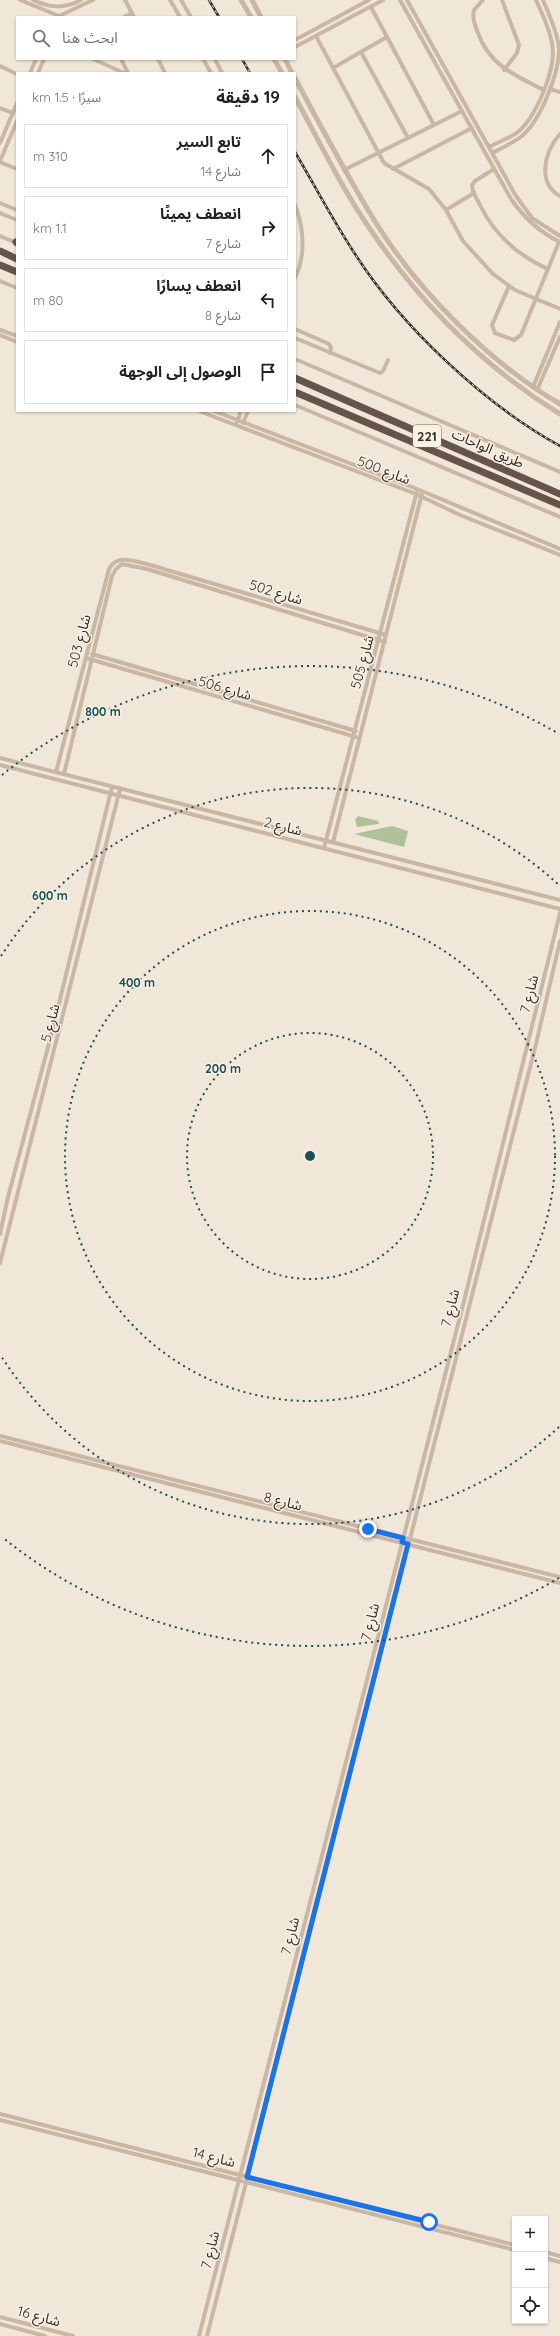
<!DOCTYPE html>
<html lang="ar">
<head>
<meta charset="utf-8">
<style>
  body { margin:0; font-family:Quicksand,"Noto Sans Arabic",sans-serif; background:#f6f6f6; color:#222; direction:rtl }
  .controls { position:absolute; right:12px; bottom:12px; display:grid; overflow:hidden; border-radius:0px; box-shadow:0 1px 3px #0004 }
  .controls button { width:36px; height:36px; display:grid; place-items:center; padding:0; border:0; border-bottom:1px solid #e0e0e0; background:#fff; color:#222; font:20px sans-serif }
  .stop { position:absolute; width:12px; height:12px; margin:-9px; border:3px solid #1a73e8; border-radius:50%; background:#fff }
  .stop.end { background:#1a73e8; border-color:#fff; box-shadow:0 1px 4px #0008 }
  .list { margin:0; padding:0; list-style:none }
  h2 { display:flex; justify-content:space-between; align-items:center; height:52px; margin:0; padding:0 16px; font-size:17px }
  h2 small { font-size:13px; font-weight:400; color:#767676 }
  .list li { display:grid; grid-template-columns:26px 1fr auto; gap:12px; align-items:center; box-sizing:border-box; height:64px; margin:0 8px 8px; padding:0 8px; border:1px solid #e0e0e0; border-radius:0px }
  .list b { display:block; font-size:15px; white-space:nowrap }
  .list p { margin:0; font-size:13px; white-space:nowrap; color:#767676 }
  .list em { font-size:13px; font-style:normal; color:#767676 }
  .icon { flex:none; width:22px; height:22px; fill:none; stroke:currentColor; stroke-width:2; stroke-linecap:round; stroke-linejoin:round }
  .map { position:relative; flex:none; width:560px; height:2336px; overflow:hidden; direction:ltr }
  .search { position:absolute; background:#fff; box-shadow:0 1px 3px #0004; left:16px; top:16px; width:280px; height:44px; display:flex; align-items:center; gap:10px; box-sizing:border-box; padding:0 14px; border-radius:0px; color:#767676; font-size:15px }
  .panel { position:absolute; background:#fff; box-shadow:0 1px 3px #0004; left:16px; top:72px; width:280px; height:340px; border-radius:0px; direction:rtl }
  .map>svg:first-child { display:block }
  .green { fill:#b0c098 }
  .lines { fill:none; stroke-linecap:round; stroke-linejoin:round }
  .minor { stroke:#c9b7a4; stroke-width:4 }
  .tertiary { stroke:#c9b7a4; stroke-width:5 }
  .trunk { stroke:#66544a; stroke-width:7 }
  .rail-casing { stroke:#342b26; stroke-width:2.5 }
  .rail { stroke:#f9f1e4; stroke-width:1; stroke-dasharray:3; stroke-linecap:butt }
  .route { stroke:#1a73e8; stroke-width:5 }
  .ring { fill:none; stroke:#1b4f56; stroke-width:2; stroke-dasharray:2 4 }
  .labels { text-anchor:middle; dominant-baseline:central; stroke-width:3; stroke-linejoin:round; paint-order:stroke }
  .shield { fill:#f9f1e4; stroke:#6f665f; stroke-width:1 }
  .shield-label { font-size:13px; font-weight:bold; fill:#342b26 }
  .street-label { font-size:14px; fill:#342b26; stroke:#f9f1e4 }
  .centre { fill:#1b4f56; stroke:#f9f1e4; stroke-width:2 }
  .ring-label { font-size:12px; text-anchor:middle; font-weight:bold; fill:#1b4f56; stroke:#f9f1e4; stroke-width:3; stroke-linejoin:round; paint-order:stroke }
</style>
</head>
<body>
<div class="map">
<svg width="560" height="2336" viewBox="0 0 560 2336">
  <rect width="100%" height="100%" fill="#f1e7d8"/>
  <g class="green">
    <polygon points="358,816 378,821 379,824 357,827 355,820"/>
    <polygon points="392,826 408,831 404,847 354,834"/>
  </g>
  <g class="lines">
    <g class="minor">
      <polyline points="20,0 59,16 93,0"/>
      <path d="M33,0C50,8 64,9 81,0"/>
      <polyline points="125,0 134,17"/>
      <polyline points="170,0 180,17"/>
      <polyline points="181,0 191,17"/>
      <path d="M400,0L511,199C524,218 539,232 560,242"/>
      <polyline points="407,0 516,196 532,218 560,236"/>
      <path d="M483,0L474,10C472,18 475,25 478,33C489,65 516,76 544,90"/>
      <polyline points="502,0 519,45 517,53 504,70"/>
      <polyline points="371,7 434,125"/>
      <polyline points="124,17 132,13"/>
      <polyline points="316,36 384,163 429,189 446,210 463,241 493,274 515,290 560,309"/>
      <polyline points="295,40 369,0"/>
      <polyline points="295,47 383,0"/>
      <polyline points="361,52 408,138"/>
      <polyline points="93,59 124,73"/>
      <polyline points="121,59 128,73"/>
      <polyline points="158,59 165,73"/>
      <polyline points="203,59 211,73"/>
      <polyline points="215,59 222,73"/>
      <polyline points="0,66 17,74"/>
      <polyline points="333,68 387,37"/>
      <polyline points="30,73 36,59"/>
      <polyline points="38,73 44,59"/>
      <polyline points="550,89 560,92"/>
      <polyline points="0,108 13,113"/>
      <path d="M560,134C544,152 537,183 560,196"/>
      <polyline points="0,143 17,103"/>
      <path d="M489,147C498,142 511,138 519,131C537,115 557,67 552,44C550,29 542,14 536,0"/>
      <path d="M492,153C502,148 513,143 522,136C541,120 560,71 559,47C557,31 549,15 543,0"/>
      <polyline points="0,161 17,121"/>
      <polyline points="0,162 17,169"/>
      <polyline points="393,169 472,128"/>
      <path d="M494,169L475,181L472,185C472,192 476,197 479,203C493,233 517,255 548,269"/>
      <polyline points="344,170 462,111"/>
      <polyline points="0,203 17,210"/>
      <path d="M295,205C304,228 306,255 295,278"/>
      <polyline points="446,210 474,193"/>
      <polyline points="0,213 17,220"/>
      <polyline points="0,236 17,243"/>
      <polyline points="0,281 17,288"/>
      <polyline points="509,286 492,325 495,333 514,340 521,335 559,242"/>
      <polyline points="295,329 329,344 331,348 330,353"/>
      <polyline points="0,330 17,336"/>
      <polyline points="0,335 17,342"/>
      <polyline points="295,338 380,373 383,371 388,360"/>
      <polyline points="295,359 560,472"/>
      <polyline points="533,387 560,322"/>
      <polyline points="537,390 560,337"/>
      <polyline points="295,405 560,517"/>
      <polyline points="199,411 416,494 460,515 560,555"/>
      <polyline points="214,411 417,489 560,549"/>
      <polyline points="237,422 241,411"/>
      <polyline points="243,423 248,411"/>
      <polyline points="92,654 356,731"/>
      <polyline points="86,658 356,737"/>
      <polyline points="0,758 560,900"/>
      <polyline points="0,765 560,909"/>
      <path d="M56,772L109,569C117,554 133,561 147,564L386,635"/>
      <polyline points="64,774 112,576 116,569 122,564 147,569 385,642"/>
      <polyline points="333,842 422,494"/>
      <polyline points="324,848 417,491"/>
      <polyline points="0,1234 8,1197 51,1036 112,787"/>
      <polyline points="0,1263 120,789"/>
      <polyline points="0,1436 560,1577"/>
      <polyline points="0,1441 560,1583"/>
      <polyline points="0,2114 515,2245"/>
      <polyline points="0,2120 515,2250"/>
      <polyline points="545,2252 560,2256"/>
      <polyline points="545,2258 560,2262"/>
      <polyline points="0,2317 73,2336"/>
      <polyline points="0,2324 45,2336"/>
      <polyline points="199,2336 465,1297 560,913"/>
      <polyline points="207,2336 536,1044 560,941"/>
    </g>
    <g class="tertiary">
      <polyline points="241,0 251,17"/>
      <polyline points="252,0 261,17"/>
      <polyline points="274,59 282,73"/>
      <polyline points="285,59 292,73"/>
      <path d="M295,78C321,127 347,176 376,223C419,292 490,363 560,404"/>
      <path d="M295,97C319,141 341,187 370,229C420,303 484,367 560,414"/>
    </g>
    <g class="trunk">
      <polyline points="16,242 17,243"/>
      <polyline points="0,251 17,259"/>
      <polyline points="0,265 17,272"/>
      <polyline points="295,378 560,494"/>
      <polyline points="295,392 560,505"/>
    </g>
    <defs>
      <g id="rail">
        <polyline points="209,0 219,17"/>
        <polyline points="242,59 250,73"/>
        <path d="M295,152C315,186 333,221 355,254C402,327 484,404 560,446"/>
      </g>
    </defs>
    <use href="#rail" class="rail-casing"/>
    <use href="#rail" class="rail"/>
  </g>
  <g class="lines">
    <polyline class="route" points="368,1529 403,1538 402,1542 408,1544 247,2177 429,2222"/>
  </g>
  <g class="ring">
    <circle cx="310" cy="1156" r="123"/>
    <circle cx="310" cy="1156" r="245"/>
    <path d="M559 1427A368 368 0 0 1 1 1356M1 956A368 368 0 0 1 559 885"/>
    <path d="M559 1578A490 490 0 0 1 2 1537M2 775A490 490 0 0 1 559 734"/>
  </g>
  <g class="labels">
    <rect class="shield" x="413" y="425" width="28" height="22" rx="3"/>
    <g class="shield-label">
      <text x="427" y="436">221</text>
    </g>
    <g class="street-label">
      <text transform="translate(488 448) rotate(24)">طريق الواحات</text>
      <text transform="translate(384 470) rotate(21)">شارع 500</text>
      <text transform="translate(276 592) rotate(17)">شارع 502</text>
      <text transform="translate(79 641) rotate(-75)">شارع 503</text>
      <text transform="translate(362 662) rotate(-75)">شارع 505</text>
      <text transform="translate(225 688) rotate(16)">شارع 506</text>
      <text transform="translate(283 826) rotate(14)">شارع 2</text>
      <text transform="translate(529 994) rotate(-76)">شارع 7</text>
      <text transform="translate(50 1023) rotate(-76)">شارع 5</text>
      <text transform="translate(450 1308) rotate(-76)">شارع 7</text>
      <text transform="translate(283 1501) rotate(14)">شارع 8</text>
      <text transform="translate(370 1622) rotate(-76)">شارع 7</text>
      <text transform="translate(290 1936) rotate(-76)">شارع 7</text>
      <text transform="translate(214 2157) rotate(14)">شارع 14</text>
      <text transform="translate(210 2250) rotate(-76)">شارع 7</text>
      <text transform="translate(39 2316) rotate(15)">شارع 16</text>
    </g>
  </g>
  <circle cx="310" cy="1156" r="6" class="centre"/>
  <g class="ring-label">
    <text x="103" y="716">800 m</text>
    <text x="50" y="900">600 m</text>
    <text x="137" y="987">400 m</text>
    <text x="223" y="1073">200 m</text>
  </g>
</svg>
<div class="controls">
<button>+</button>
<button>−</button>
<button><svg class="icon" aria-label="locate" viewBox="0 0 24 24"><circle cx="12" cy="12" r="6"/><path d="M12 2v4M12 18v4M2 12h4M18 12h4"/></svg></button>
</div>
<div class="stop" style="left:429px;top:2222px"></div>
<div class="stop end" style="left:368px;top:1529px"></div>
<div class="search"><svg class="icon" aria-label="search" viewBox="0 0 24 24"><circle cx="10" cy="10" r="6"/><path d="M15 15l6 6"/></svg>ابحث هنا</div>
<section class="panel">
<h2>19 دقيقة<small>سيرًا · 1.5 km</small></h2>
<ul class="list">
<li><svg class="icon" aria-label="ahead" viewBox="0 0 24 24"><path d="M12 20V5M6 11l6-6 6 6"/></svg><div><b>تابع السير</b><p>شارع 14</p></div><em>310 m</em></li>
<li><svg class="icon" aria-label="right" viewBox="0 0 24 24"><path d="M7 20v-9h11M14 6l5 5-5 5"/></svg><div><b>انعطف يمينًا</b><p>شارع 7</p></div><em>1.1 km</em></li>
<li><svg class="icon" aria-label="left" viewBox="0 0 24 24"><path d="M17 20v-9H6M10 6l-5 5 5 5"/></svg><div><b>انعطف يسارًا</b><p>شارع 8</p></div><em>80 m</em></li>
<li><svg class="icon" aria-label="arrive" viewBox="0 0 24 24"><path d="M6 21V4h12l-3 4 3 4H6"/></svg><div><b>الوصول إلى الوجهة</b></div></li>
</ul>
</section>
</div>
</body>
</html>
